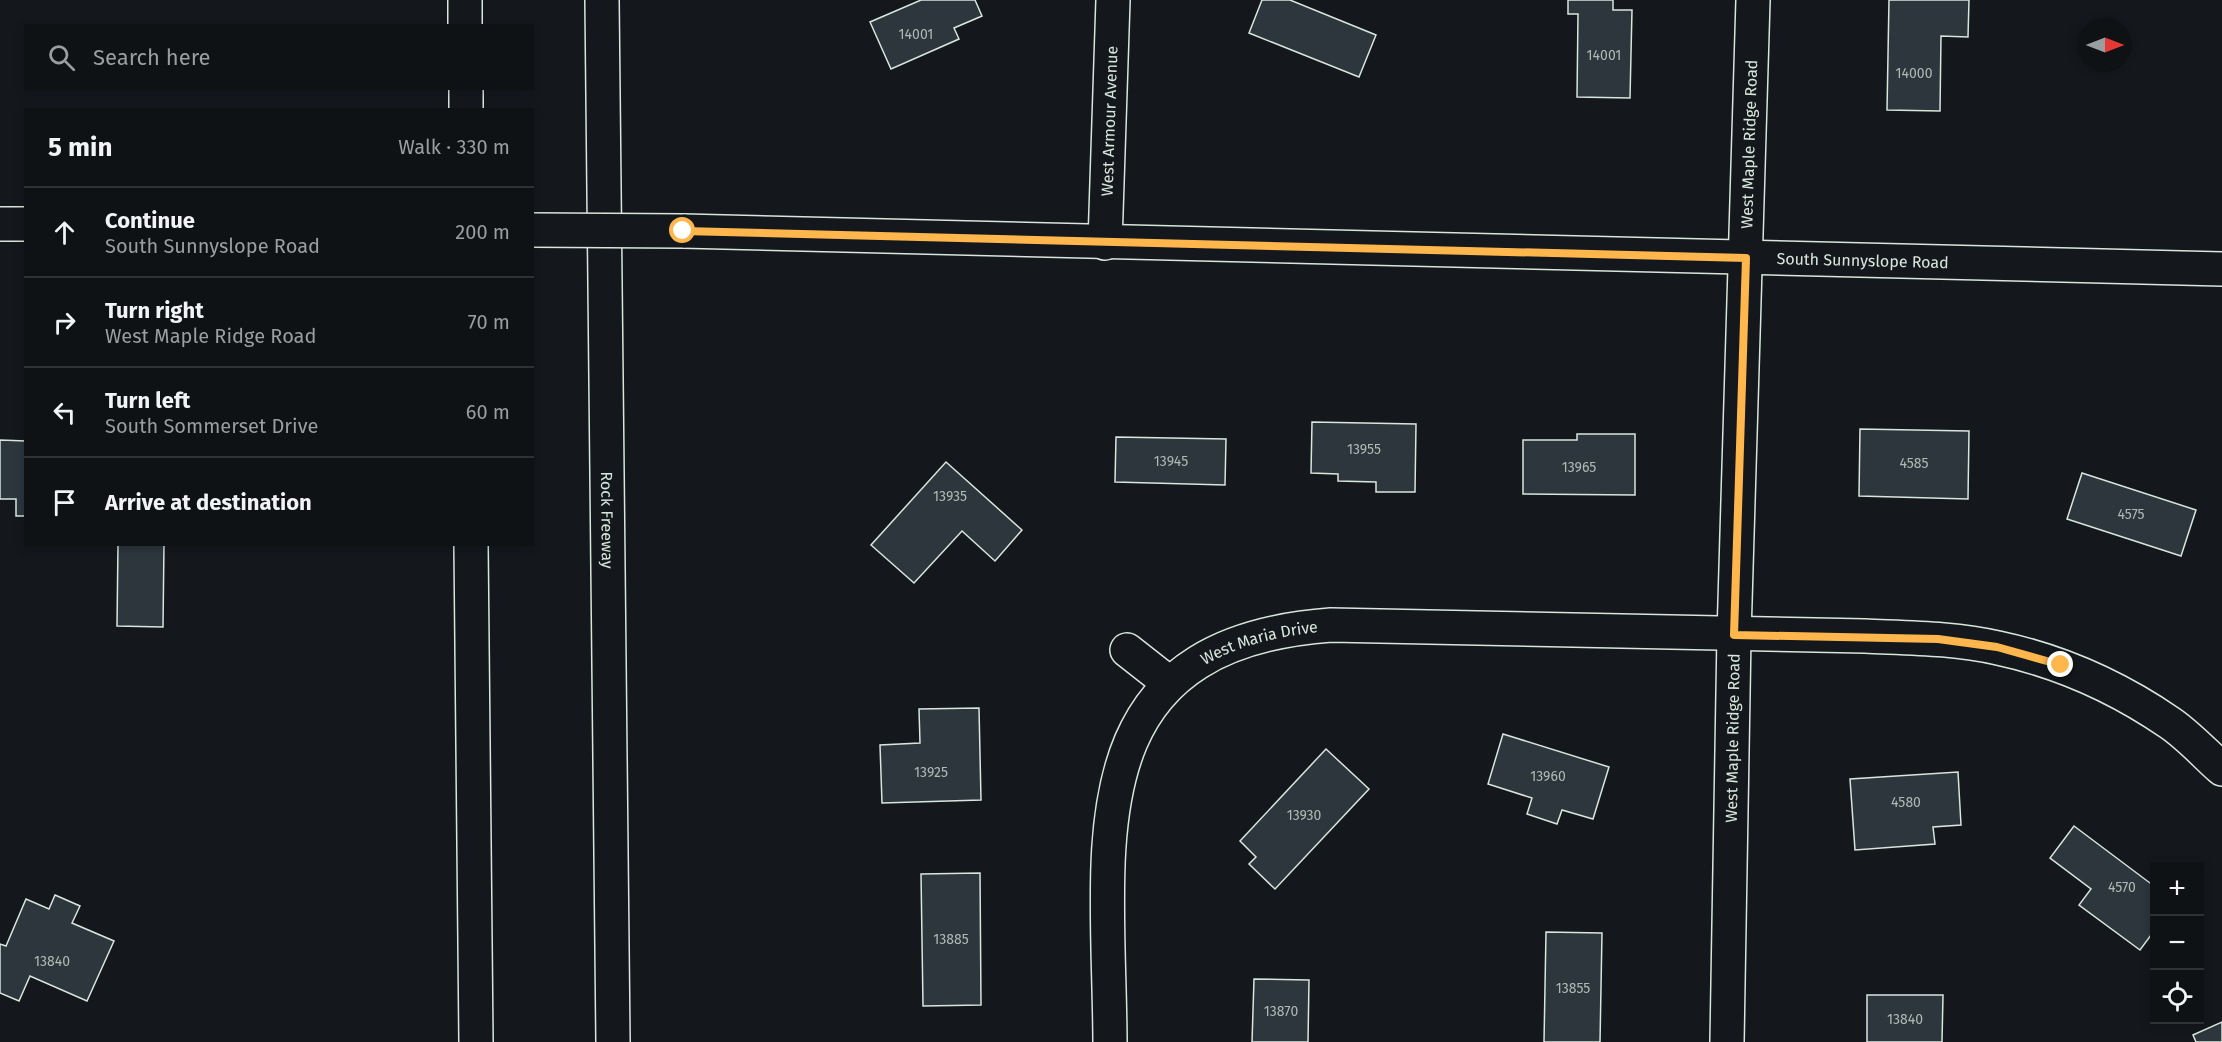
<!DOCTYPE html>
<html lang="en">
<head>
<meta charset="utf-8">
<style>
  body { margin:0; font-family:"Fira Sans",sans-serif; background:#1d2022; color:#f1f3f6 }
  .controls { position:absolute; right:18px; bottom:18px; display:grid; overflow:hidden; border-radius:0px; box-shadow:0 3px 9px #0003 }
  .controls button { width:54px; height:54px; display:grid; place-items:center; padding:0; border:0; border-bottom:2px solid #2f3234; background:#0f1215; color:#f1f3f6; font:30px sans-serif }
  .compass { position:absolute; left:2078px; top:18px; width:54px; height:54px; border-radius:50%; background:#0f1215; box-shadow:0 3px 9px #0003; rotate:90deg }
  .stop { position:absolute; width:18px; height:18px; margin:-14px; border:4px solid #ffb74d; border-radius:50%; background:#fff }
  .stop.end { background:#ffb74d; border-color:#fff; box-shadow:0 2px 6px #0008 }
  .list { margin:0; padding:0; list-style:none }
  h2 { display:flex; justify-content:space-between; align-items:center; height:78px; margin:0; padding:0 24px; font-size:26px }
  h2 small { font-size:20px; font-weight:400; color:#9b9ea0 }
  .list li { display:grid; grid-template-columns:39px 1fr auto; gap:18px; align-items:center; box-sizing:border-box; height:90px; padding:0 24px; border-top:2px solid #2f3234 }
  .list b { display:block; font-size:22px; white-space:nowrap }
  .list p { margin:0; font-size:20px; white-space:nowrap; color:#9b9ea0 }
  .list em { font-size:20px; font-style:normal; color:#9b9ea0 }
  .icon { flex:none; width:33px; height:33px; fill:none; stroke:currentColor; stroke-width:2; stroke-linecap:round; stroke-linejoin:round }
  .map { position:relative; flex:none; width:2222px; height:1042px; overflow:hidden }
  .search { position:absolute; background:#0f1215; box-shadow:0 3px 9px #0003; left:24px; top:24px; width:510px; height:66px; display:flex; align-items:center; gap:15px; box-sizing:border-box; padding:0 21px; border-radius:0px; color:#9b9ea0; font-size:22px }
  .panel { position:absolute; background:#0f1215; box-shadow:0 3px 9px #0003; left:24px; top:108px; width:510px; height:438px; border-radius:0px }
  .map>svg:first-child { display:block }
  .building { fill:#2c363c; stroke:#d8e6dc; stroke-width:1.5 }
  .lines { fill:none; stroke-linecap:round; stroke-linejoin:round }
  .minor-casing { stroke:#d8e6dc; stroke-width:36 }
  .tertiary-casing { stroke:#d8e6dc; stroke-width:36 }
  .motorway-casing { stroke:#d8e6dc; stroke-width:36 }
  .minor { stroke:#14181c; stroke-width:33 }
  .tertiary { stroke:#14181c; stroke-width:33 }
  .motorway { stroke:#14181c; stroke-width:33 }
  .tertiary-bridge-casing { stroke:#d8e6dc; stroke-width:36; stroke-linecap:butt }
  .tertiary-bridge { stroke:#14181c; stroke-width:33 }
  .route { stroke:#ffb74d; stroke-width:8 }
  .labels { text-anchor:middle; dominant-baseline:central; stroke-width:4.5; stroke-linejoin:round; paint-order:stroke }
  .number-label { font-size:14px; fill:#adbab4 }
  .street-label { font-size:16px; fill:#d8e6dc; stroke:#14181c }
</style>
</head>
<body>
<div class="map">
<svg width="2222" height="1042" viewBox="0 0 2222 1042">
  <rect width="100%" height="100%" fill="#14181c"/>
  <g class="building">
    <polygon points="921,0 975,0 982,16 954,28 959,39 891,69 870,22"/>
    <polygon points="1262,0 1290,0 1376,35 1359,77 1249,33"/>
    <polygon points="1568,0 1613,0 1613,10 1632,10 1630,98 1577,97 1578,14 1568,14"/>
    <polygon points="1889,0 1969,0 1968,37 1941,36 1940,111 1887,110"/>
    <polygon points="1312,422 1416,424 1415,492 1376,492 1376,482 1338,481 1338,474 1311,473"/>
    <polygon points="1860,429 1969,431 1968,499 1859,496"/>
    <polygon points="1577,434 1635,434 1635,495 1523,494 1523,440 1577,440"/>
    <polygon points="1116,437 1226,439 1225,485 1115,482"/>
    <polygon points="0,440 26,441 26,516 16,516 16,499 0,499"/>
    <polygon points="946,462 1022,530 995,561 962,531 914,583 871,545"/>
    <polygon points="2082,473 2196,510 2181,556 2067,519"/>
    <polygon points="118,544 164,544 163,627 117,626"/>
    <polygon points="979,708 981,800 882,803 880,745 920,743 919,709"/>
    <polygon points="1503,734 1609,767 1593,819 1562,810 1557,824 1527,814 1532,798 1488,784"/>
    <polygon points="1326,749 1369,789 1275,889 1249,864 1256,857 1240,841"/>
    <polygon points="1958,772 1961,825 1933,827 1935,844 1855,850 1850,779"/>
    <polygon points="2074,826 2154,886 2154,931 2140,950 2079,905 2091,889 2050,858"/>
    <polygon points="980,873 981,1005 923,1006 921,874"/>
    <polygon points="55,895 80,906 72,923 114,941 87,1001 30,976 19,1001 0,993 0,944 6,946 26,899 49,909"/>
    <polygon points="1546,932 1602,933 1600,1042 1544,1042"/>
    <polygon points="1254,979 1309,980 1308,1042 1252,1042"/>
    <polygon points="1867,995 1943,995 1942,1042 1867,1042"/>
    <polygon points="2222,1022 2222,1042 2196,1042 2193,1035"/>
  </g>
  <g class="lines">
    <defs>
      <g id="minor">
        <path id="s1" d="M1105,243L1113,0"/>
        <polyline points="1127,650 1169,683"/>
        <path id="s2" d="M1110,1042C1109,846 1069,644 1331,625L1865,636C1909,638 1955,638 1998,648C2059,661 2119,688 2170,723C2189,736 2205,754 2222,769"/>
        <path id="s3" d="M1727,1042L1734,635L1753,0"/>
      </g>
      <g id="tertiary">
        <polyline points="0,224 26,224"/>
        <path id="s4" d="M683,231L2222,269"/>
      </g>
      <g id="motorway">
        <polyline points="465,0 465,26"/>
        <path id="s5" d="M602,0L613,1042"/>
        <polyline points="466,88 466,110"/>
        <polyline points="471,544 476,1042"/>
      </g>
    </defs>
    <use href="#minor" class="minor-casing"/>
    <use href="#tertiary" class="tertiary-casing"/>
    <use href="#motorway" class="motorway-casing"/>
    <use href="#minor" class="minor"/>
    <use href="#tertiary" class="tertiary"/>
    <use href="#motorway" class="motorway"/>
    <defs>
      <polyline id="tertiary-bridge" points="532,230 683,231"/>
    </defs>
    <use href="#tertiary-bridge" class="tertiary-bridge-casing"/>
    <use href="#tertiary-bridge" class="tertiary-bridge"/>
  </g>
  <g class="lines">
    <polyline class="route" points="683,231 1746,258 1734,635 1938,639 1997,647 2061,665"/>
  </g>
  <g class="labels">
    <g class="number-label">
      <text x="916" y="34">14001</text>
      <text x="1604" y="55">14001</text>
      <text x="1914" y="73">14000</text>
      <text x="1364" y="449">13955</text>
      <text x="1171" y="461">13945</text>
      <text x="1914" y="463">4585</text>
      <text x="1579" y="467">13965</text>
      <text x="950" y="496">13935</text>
      <text x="2131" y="514">4575</text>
      <text x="931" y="772">13925</text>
      <text x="1548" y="776">13960</text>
      <text x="1906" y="802">4580</text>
      <text x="1304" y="815">13930</text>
      <text x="2122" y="887">4570</text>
      <text x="951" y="939">13885</text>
      <text x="52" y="961">13840</text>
      <text x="1573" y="988">13855</text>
      <text x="1281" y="1011">13870</text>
      <text x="1905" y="1019">13840</text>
    </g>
    <g class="street-label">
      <text stroke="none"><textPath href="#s1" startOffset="122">West Armour Avenue</textPath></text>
      <text stroke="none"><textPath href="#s3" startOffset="898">West Maple Ridge Road</textPath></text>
      <text stroke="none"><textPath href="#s4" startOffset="1180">South Sunnyslope Road</textPath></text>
      <text stroke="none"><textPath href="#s5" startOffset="520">Rock Freeway</textPath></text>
      <text stroke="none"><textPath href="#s2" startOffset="474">West Maria Drive</textPath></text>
      <text stroke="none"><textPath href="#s3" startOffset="304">West Maple Ridge Road</textPath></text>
    </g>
  </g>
</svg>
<div class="controls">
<button>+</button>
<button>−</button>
<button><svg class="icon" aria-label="locate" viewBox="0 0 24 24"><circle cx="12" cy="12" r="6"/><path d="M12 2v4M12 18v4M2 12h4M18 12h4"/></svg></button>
</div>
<svg class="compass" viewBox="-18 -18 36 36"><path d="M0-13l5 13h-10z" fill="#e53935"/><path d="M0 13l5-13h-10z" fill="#9b9ea0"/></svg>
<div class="stop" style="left:683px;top:231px"></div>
<div class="stop end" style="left:2061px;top:665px"></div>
<div class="search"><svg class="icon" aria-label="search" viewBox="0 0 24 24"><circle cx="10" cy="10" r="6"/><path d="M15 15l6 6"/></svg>Search here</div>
<section class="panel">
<h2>5 min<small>Walk · 330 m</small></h2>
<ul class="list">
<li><svg class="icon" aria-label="ahead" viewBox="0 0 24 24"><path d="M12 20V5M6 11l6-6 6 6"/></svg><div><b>Continue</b><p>South Sunnyslope Road</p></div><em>200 m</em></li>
<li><svg class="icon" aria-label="right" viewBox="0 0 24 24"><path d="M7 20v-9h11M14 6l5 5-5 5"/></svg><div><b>Turn right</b><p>West Maple Ridge Road</p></div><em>70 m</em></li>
<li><svg class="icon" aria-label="left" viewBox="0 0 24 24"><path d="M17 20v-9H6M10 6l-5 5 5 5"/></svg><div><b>Turn left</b><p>South Sommerset Drive</p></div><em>60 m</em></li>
<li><svg class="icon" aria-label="arrive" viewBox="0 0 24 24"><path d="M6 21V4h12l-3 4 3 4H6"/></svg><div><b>Arrive at destination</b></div></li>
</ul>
</section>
</div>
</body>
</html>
